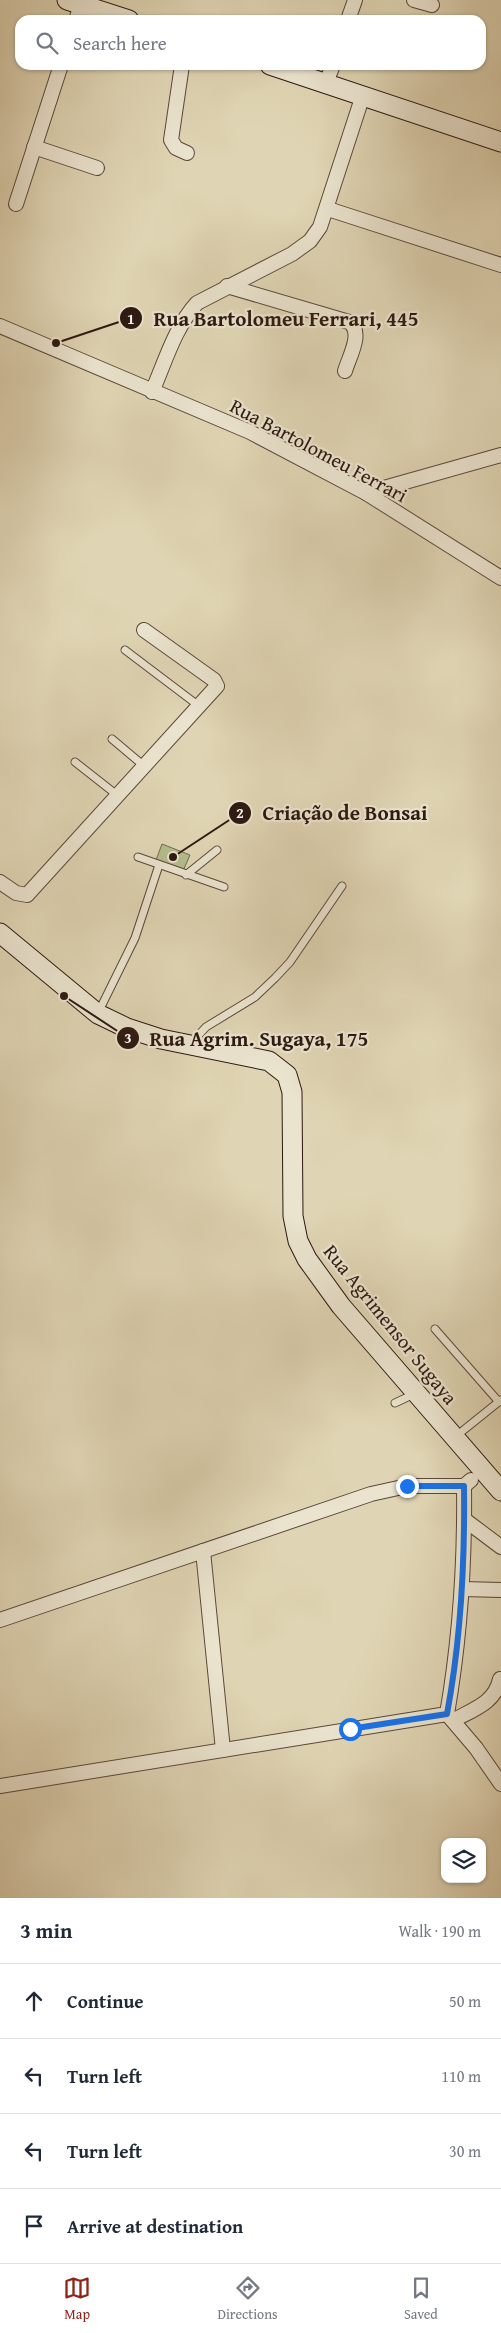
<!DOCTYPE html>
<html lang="en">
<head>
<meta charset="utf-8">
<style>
  body { margin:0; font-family:"Gentium Book Plus",serif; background:#f2f2f3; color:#1f2937 }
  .controls { position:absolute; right:15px; bottom:15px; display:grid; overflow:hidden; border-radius:10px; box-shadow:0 1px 4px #0004 }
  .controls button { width:45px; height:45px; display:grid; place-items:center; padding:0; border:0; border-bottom:1px solid #e0e1e3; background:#fff; color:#1f2937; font:25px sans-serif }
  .stop { position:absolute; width:15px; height:15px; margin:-11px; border:4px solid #1a73e8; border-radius:50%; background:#fff }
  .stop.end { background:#1a73e8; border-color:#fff; box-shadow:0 1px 5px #0008 }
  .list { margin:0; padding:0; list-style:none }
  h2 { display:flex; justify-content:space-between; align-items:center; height:65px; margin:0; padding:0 20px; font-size:21px }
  h2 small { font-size:16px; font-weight:400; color:#747a83 }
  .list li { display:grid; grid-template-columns:32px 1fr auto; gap:15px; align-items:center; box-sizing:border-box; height:75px; padding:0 20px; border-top:1px solid #e0e1e3 }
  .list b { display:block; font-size:19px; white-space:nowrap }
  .list em { font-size:16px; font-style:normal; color:#747a83 }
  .icon { flex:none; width:28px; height:28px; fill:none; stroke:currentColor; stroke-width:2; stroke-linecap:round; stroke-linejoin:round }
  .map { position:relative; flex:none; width:501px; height:1898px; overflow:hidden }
  .search { position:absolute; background:#fff; box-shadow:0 1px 4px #0004; left:15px; right:15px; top:15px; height:55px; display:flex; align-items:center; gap:12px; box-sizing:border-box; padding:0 18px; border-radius:15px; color:#747a83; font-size:19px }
  .sheet { height:365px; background:#fff }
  nav { display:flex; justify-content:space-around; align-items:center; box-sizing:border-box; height:70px; border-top:1px solid #e0e1e3; background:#fff; font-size:14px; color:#747a83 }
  nav a { display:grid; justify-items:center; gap:2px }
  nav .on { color:#8f2418 }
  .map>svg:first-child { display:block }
  .green { fill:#b3bc8b; stroke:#706a4e }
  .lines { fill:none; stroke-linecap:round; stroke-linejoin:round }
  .service-casing { stroke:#5a483a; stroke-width:9 }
  .minor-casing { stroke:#5a483a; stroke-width:16 }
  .secondary-casing { stroke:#2d1911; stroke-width:21 }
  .service { stroke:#eae3ce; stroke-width:7 }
  .minor { stroke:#eae3ce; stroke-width:14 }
  .secondary { stroke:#eae3ce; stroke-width:19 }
  .route { stroke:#1a73e8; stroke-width:6 }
  .labels { text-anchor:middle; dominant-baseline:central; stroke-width:4.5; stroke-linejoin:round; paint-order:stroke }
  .street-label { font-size:20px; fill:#2d1911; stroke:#eae3ce }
  .leader { fill:none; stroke:#2d1911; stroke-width:2 }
  .callout-dot { fill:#2d1911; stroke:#eae3ce; stroke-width:2 }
  .mark-label { font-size:15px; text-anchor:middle; font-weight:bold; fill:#fff }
  .callout-label { font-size:21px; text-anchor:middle; font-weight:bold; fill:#2d1911; stroke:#eae3ce; stroke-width:4.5; stroke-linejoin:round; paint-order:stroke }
</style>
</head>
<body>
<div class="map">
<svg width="501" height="1898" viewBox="0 0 501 1898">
  <rect width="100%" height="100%" fill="#dfd4b3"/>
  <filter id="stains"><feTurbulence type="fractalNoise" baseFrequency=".004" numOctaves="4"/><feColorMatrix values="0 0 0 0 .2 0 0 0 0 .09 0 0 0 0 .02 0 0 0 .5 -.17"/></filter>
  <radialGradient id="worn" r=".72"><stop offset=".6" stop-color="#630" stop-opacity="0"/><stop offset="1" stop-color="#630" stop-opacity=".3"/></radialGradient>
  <polygon class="green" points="162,844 190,855 183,871 156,860"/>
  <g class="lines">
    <defs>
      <g id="service">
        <polyline points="125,650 199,706"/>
        <polyline points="112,739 144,766"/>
        <polyline points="75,762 117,795"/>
        <polyline points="138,857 224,887"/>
        <polyline points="186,875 217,850"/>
        <polyline points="98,1013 135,938 159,865"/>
        <polyline points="191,1043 206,1027 255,997 275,978 290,962 342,886"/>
        <polyline points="435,1329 499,1402"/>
        <polyline points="395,1403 414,1394"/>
        <polyline points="455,1437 501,1400"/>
      </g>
      <g id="minor">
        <polyline points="414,0 432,5"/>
        <polyline points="76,20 81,5"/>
        <polyline points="348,20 355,0"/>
        <polyline points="182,65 171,140 176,148 187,153"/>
        <polyline points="326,83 333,65"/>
        <polyline points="34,147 97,168"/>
        <polyline points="16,204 61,65"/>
        <polyline points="328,209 501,265"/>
        <path d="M227,286L349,322C364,332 349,357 345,371"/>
        <polyline points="0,326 250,432 366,493 501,578"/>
        <path d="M152,392C165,362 175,327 197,303L292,254L310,241L320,227L363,95"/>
        <polyline points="366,493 501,455"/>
        <polyline points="0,882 16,893 27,895 217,686 214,680 144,630"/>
        <polyline points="465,1520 501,1547"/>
        <polyline points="203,1551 223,1750"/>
        <polyline points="462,1589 501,1590"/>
        <polyline points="0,1620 371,1494 407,1486 464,1486"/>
        <polyline points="447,1714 476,1748 501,1784"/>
        <path d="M454,1720C474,1709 495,1703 500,1679"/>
        <path d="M0,1786L447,1714C460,1639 465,1562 464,1486L471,1480"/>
      </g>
      <g id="secondary">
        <polyline points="67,0 129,20"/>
        <polyline points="270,65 501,142"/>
        <polyline points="0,933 98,1014 127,1028 161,1039 269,1061 287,1075 292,1092 293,1216 298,1241 307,1259 341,1306 501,1491"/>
      </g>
    </defs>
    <use href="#service" class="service-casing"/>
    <use href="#minor" class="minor-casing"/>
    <use href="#secondary" class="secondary-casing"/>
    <use href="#service" class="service"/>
    <use href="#minor" class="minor"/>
    <use href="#secondary" class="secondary"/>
  </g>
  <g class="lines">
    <path class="route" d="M350,1729L447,1714C461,1639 465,1562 464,1486H407"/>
  </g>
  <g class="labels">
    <g class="street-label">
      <text transform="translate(319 450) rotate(28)">Rua Bartolomeu Ferrari</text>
      <text transform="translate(391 1324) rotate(51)">Rua Agrimensor Sugaya</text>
    </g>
  </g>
  <path class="leader" d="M56 343L131 318M173 857L240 813M64 996L128 1038"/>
  <g class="callout-dot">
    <circle cx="56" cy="343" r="5"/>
    <circle cx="173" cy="857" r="5"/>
    <circle cx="64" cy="996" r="5"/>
    <circle cx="131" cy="318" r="12"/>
    <circle cx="240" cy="813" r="12"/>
    <circle cx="128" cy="1038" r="12"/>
  </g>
  <g class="mark-label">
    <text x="131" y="324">1</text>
    <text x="240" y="818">2</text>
    <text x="128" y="1043">3</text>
  </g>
  <g class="callout-label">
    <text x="286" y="326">Rua Bartolomeu Ferrari, 445</text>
    <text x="345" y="820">Criação de Bonsai</text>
    <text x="259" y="1046">Rua Agrim. Sugaya, 175</text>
  </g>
  <rect width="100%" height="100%" filter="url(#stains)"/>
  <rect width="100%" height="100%" fill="url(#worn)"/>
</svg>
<div class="controls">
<button><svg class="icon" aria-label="layers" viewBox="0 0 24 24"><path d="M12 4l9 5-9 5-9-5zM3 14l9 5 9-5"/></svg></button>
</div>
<div class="stop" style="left:350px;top:1729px"></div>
<div class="stop end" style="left:407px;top:1486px"></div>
<div class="search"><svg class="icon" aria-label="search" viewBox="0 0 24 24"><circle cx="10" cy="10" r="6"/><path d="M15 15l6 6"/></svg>Search here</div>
</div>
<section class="sheet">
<h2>3 min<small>Walk · 190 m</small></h2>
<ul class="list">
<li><svg class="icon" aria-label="ahead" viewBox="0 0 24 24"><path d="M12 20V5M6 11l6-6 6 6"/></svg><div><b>Continue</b></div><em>50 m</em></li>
<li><svg class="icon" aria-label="left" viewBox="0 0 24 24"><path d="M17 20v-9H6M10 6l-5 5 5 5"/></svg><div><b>Turn left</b></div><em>110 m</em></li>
<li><svg class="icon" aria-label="left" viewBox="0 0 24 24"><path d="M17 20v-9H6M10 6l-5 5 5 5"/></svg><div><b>Turn left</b></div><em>30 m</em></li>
<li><svg class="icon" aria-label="arrive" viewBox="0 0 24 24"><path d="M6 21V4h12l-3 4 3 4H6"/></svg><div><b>Arrive at destination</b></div></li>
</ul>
</section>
<nav>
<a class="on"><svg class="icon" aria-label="map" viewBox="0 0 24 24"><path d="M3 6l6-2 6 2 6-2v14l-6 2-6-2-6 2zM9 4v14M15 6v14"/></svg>Map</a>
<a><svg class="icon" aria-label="directions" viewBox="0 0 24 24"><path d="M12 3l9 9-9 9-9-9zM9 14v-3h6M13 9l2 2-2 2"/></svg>Directions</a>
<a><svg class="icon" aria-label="saved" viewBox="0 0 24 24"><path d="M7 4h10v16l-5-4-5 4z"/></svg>Saved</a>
</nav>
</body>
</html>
